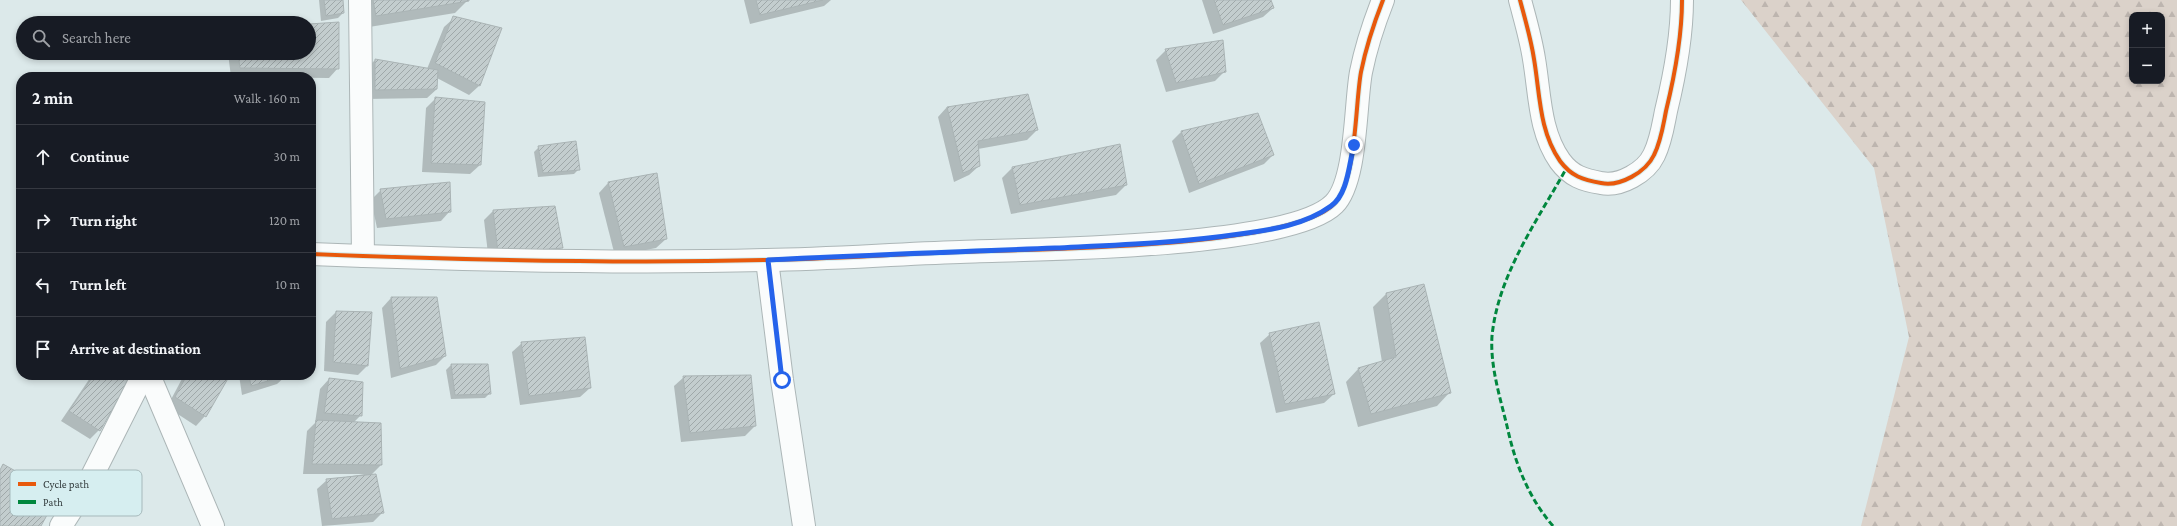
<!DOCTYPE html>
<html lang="en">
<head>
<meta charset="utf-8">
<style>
  body { margin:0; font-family:"Crimson Pro",serif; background:#20242c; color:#f1f3f6 }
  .controls { position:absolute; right:12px; top:12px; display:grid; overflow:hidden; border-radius:8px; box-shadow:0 2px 6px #0003 }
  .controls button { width:36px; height:36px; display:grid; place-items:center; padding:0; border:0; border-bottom:1px solid #363941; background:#171b24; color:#f1f3f6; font:20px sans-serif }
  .stop { position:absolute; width:12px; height:12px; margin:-9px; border:3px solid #2563eb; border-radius:50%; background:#fff }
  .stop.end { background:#2563eb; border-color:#fff; box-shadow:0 1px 4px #0008 }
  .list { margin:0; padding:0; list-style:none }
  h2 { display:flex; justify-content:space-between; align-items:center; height:52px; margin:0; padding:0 16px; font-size:17px }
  h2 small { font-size:13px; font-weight:400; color:#9ea1a6 }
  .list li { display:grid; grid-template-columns:26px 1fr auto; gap:12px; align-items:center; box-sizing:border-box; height:64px; padding:0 16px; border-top:1px solid #363941 }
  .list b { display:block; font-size:15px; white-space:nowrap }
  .list em { font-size:13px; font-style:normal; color:#9ea1a6 }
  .icon { flex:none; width:22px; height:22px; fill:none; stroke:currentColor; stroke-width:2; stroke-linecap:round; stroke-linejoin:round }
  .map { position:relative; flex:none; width:2177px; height:526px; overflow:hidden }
  .search { position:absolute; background:#171b24; box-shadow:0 2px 6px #0003; left:16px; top:16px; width:300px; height:44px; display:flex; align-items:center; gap:10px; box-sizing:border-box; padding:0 14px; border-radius:22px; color:#9ea1a6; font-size:15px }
  .panel { position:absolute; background:#171b24; box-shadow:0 2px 6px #0003; left:16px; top:72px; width:300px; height:308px; border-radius:16px }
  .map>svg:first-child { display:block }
  .forest { fill:url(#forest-firs); fill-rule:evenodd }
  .shadow { fill:#0003 }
  .building { fill:url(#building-hatch); stroke:#aab4b5 }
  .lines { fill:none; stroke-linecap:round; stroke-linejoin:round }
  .minor-casing { stroke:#acb6b7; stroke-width:24 }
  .minor { stroke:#fafcfc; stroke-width:22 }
  .quiet { stroke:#00873e; stroke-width:3; stroke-dasharray:6 3; stroke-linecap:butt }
  .cycleway-casing { stroke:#d6eef0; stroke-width:6 }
  .cycleway { stroke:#e8590c; stroke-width:4 }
  .route { stroke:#2563eb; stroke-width:5 }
  .key { fill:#d6eef0; stroke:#a6b9bb; stroke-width:1 }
  .key-label { font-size:11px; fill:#353e3f }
</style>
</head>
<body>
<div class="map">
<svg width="2177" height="526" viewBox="0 0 2177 526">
  <defs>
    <pattern id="forest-firs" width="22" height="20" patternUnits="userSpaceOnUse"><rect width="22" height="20" fill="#dbd2ca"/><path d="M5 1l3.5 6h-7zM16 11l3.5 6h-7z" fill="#bdb5af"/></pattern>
    <pattern id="building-hatch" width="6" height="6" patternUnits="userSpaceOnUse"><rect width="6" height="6" fill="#c3cdce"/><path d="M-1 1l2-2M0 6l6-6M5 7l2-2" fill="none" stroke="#9fa8a9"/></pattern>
  </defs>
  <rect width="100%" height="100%" fill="#dce9ea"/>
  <path class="forest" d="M1741,0H2177V526H1861L1909,337L1874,168ZM2132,15H2162V81H2132Z"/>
  <g class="shadow">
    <polygon points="319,0 342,0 343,13 338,18 321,21"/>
    <polygon points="359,0 468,0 455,13 363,28"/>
    <polygon points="744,0 831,0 824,6 750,24"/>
    <polygon points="1202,0 1270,0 1273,8 1263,17 1213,34"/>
    <polygon points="454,18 501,29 479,86 469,95 437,78 437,89 427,98 366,99 366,69 375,60 427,69 444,27"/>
    <polygon points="309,25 338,68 329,78 231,77 228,53 309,53"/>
    <polygon points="1166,50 1224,72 1215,81 1166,92 1156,60"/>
    <polygon points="436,98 480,165 470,174 422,172 426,108"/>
    <polygon points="947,107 1037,130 1027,140 978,149 979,166 969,175 954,182 938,117"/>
    <polygon points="1181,132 1273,155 1264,164 1189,193 1172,141"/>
    <polygon points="1119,145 1126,185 1116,195 1011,214 1002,178 1012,168"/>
    <polygon points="539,147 579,169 574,174 538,177 534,152"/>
    <polygon points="656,174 666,239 656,248 615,256 599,193 608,183"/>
    <polygon points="381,190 450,211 441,221 377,228 371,200"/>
    <polygon points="493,211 562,247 552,257 489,262 484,220"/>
    <polygon points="1386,294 1450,392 1437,406 1358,427 1346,382 1359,368 1382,362 1373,307"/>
    <polygon points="391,298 445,356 436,365 391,378 382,308"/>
    <polygon points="336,312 367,366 358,375 324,371 326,322"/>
    <polygon points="1270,334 1334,394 1324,403 1276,413 1260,343"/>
    <polygon points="522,343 590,388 580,397 520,405 512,352"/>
    <polygon points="451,365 490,393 485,398 451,399 446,370"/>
    <polygon points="92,375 131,375 99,430 90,439 61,421"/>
    <polygon points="184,375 228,375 205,416 196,426 167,407"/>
    <polygon points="239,375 287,375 277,384 242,395"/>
    <polygon points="684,377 755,426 745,436 681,442 674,386"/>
    <polygon points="329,379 361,415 354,422 380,424 381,465 371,475 382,513 373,522 322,526 317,489 327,480 365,474 303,474 307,431 315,423 320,389"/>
  </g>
  <g class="building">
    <polygon points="324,0 343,0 344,13 326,16"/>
    <polygon points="373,0 469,0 469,1 376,16"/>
    <polygon points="756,0 823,0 760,15"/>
    <polygon points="1214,0 1271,0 1274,8 1223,25"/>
    <polygon points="453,16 502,28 480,86 435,63"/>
    <polygon points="339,22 339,69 240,68 238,53 309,53 309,24"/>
    <polygon points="1223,40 1226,72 1176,83 1165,49"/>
    <polygon points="375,59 438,70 437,89 375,90"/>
    <polygon points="1028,94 1038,130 978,141 980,166 963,173 947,107"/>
    <polygon points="435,97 485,102 481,165 431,163"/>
    <polygon points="1258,113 1274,155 1199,184 1181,131"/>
    <polygon points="576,141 580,170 543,173 538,146"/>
    <polygon points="1120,144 1127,185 1020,205 1012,167"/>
    <polygon points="657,173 667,239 624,247 608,182"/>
    <polygon points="450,182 451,212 386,219 380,189"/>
    <polygon points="555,206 563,248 498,253 493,210"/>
    <polygon points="1424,284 1451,393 1371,414 1358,368 1396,357 1386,293"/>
    <polygon points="391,297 437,297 446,356 400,369"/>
    <polygon points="336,311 372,312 368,366 333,362"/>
    <polygon points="1319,322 1335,394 1285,404 1269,333"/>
    <polygon points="585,337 591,388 529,396 521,342"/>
    <polygon points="451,364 488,364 491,394 455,395"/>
    <polygon points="94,375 132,375 100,431 69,411"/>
    <polygon points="187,375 230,375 206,417 175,397"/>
    <polygon points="249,375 288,375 251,386"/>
    <polygon points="751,375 756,426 690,433 683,376"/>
    <polygon points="329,378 363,382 362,416 324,413"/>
    <polygon points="316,420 381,423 382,465 312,464"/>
    <polygon points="3,464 58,495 41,526 0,526 0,470"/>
    <polygon points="376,474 384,513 332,519 326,479"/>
  </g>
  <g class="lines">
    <defs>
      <g id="minor">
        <polyline points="360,0 363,256"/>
        <path d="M1520,0C1525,19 1531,39 1534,59C1540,94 1539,131 1560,161C1571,176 1583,180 1601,183C1620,187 1646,172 1654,155C1661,141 1663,126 1666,111C1675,74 1682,38 1682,0"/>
        <path d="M311,254C463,260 615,264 766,260C831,259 895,254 960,252C1030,249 1289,249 1334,204C1357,181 1355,104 1361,72C1366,47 1374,23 1383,0"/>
        <polyline points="767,260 782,380 804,526"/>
        <polyline points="149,375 213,526"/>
        <polyline points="61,526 89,482 143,375"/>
      </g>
    </defs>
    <use href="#minor" class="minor-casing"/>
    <use href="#minor" class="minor"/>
    <path class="quiet" d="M1553,526C1528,497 1515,463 1507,426C1500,397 1490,366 1492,336C1498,275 1537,221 1566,169"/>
    <defs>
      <g id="cycleway">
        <path d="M1520,0C1525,19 1531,39 1534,59C1540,94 1539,131 1560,161C1571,176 1583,180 1601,183C1620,187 1646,172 1654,155C1661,141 1663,126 1666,111C1675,74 1682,38 1682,0"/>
        <path d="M311,254C463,260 615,264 766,260C831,259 895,254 960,252C1030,249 1289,249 1334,204C1357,181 1355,104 1361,72C1366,47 1374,23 1383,0"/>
      </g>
    </defs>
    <use href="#cycleway" class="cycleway-casing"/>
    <use href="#cycleway" class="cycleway"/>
  </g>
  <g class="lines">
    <path class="route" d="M782,380L768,260C863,255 959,252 1055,248C1117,245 1179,243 1240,234C1271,230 1305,225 1331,206C1348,194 1349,164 1354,145"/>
  </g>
  <rect x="10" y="470" width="132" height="46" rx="6" class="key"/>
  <rect x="18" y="482" width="18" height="4" fill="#e8590c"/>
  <rect x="18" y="500" width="18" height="4" fill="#00873e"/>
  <g class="key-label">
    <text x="43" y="488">Cycle path</text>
    <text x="43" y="506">Path</text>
  </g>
</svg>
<div class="controls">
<button>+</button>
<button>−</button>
</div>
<div class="stop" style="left:782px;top:380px"></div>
<div class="stop end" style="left:1354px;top:145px"></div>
<div class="search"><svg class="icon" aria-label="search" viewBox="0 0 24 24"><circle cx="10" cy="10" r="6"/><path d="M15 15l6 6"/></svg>Search here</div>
<section class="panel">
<h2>2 min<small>Walk · 160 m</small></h2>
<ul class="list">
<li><svg class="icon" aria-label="ahead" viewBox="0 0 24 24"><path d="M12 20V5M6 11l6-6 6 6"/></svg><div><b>Continue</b></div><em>30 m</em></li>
<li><svg class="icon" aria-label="right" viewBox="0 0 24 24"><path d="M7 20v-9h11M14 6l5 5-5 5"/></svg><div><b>Turn right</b></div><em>120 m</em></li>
<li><svg class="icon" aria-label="left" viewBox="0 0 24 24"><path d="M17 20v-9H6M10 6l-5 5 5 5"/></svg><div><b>Turn left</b></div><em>10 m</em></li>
<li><svg class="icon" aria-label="arrive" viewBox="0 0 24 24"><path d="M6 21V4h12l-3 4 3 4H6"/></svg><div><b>Arrive at destination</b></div></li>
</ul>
</section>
</div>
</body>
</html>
